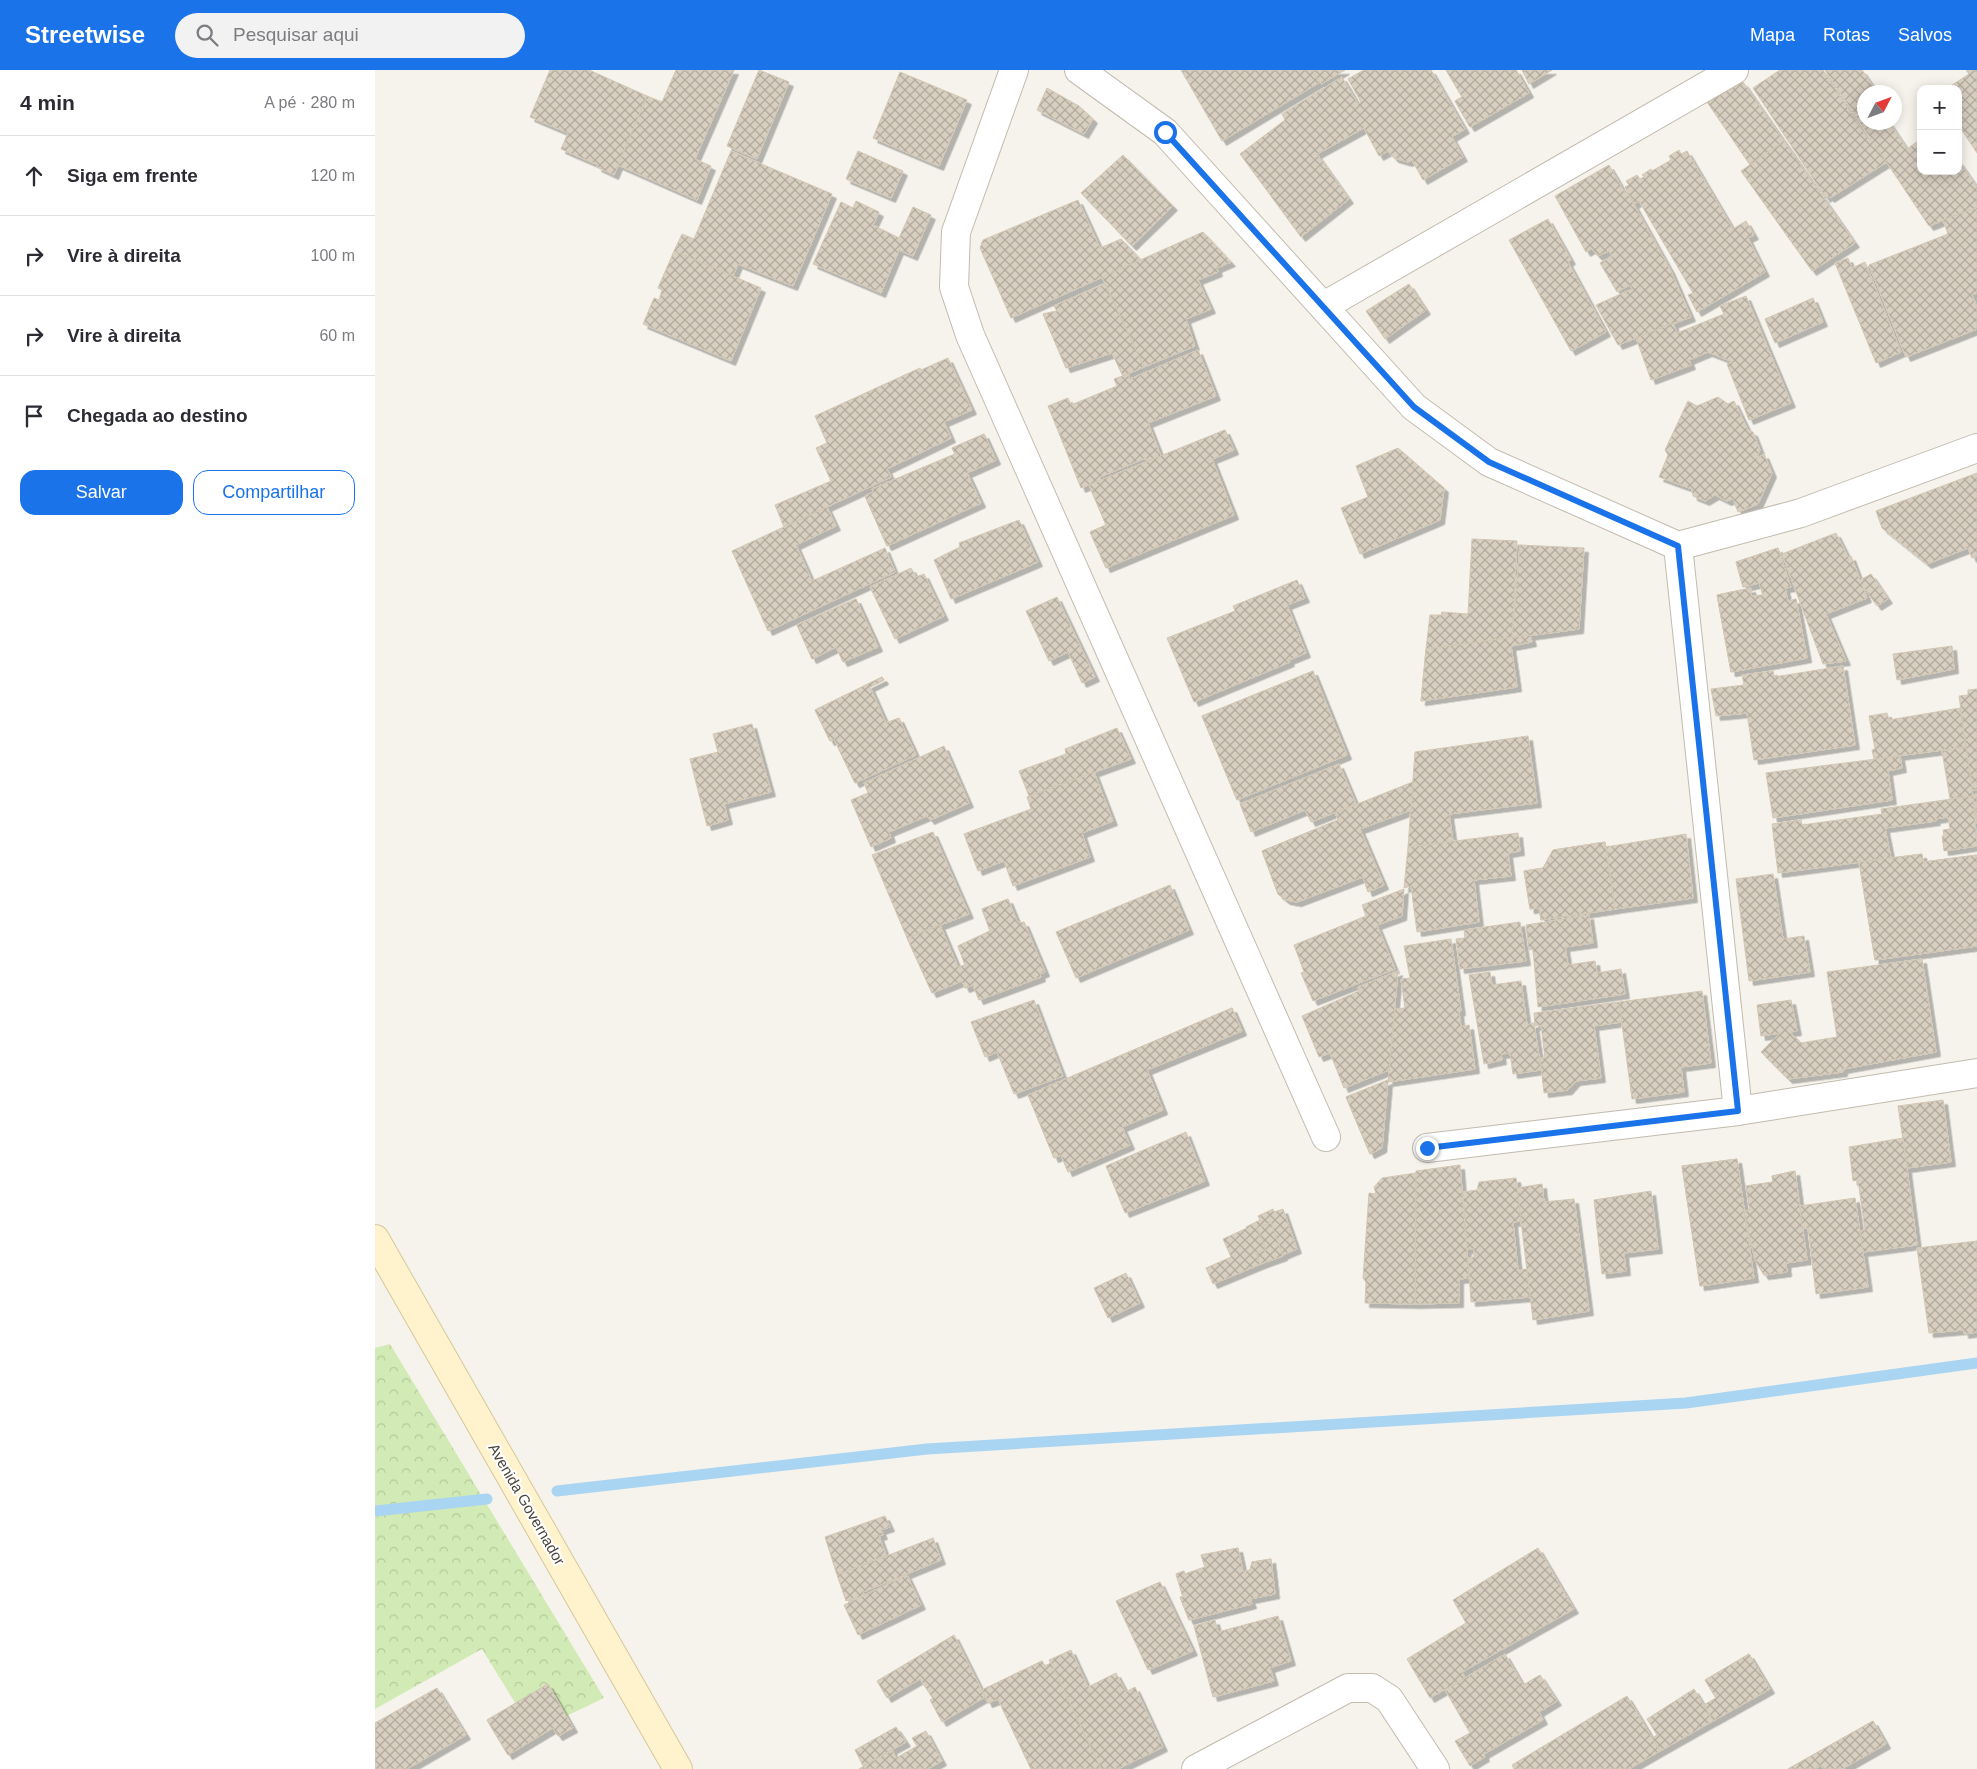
<!DOCTYPE html>
<html lang="pt">
<head>
<meta charset="utf-8">
<style>
  body { margin:0; font-family:Arial,sans-serif; background:#f2f2f3; color:#2b2b33 }
  .controls { position:absolute; right:15px; top:15px; display:grid; overflow:hidden; border-radius:10px; box-shadow:0 2px 12px #0003 }
  .controls button { width:45px; height:45px; display:grid; place-items:center; padding:0; border:0; border-bottom:1px solid #e1e1e2; background:#fff; color:#2b2b33; font:25px sans-serif }
  .compass { position:absolute; left:1482px; top:15px; width:45px; height:45px; border-radius:50%; background:#fff; box-shadow:0 2px 12px #0003; rotate:49deg }
  .stop { position:absolute; width:15px; height:15px; margin:-11px; border:4px solid #1a73e8; border-radius:50%; background:#fff }
  .stop.end { background:#1a73e8; border-color:#fff; box-shadow:0 1px 5px #0008 }
  .list { margin:0; padding:0; list-style:none }
  h2 { display:flex; justify-content:space-between; align-items:center; height:65px; margin:0; padding:0 20px; font-size:21px }
  h2 small { font-size:16px; font-weight:400; color:#7c7c81 }
  .list li { display:grid; grid-template-columns:32px 1fr auto; gap:15px; align-items:center; box-sizing:border-box; height:80px; padding:0 20px; border-top:1px solid #e1e1e2 }
  .list b { display:block; font-size:19px; white-space:nowrap }
  .list em { font-size:16px; font-style:normal; color:#7c7c81 }
  .actions { display:flex; gap:10px; padding:15px 20px }
  .actions a { flex:1; padding:11px 0; border:1px solid #1a73e8; border-radius:15px; text-align:center; font-size:18px; color:#1a73e8 }
  .actions .main { background:#1a73e8; color:#fff }
  .icon { flex:none; width:28px; height:28px; fill:none; stroke:currentColor; stroke-width:2; stroke-linecap:round; stroke-linejoin:round }
  .map { position:relative; flex:none; width:1602px; height:1699px; overflow:hidden }
  header { display:flex; align-items:center; gap:30px; box-sizing:border-box; height:70px; padding:0 25px; background:#1a73e8; color:#fff }
  header strong { font-size:24px }
  nav { display:flex; gap:28px; margin-inline-start:auto; font-size:18px }
  .search { width:350px; height:45px; background:#f2f2f3; display:flex; align-items:center; gap:12px; box-sizing:border-box; padding:0 18px; border-radius:28px; color:#7c7c81; font-size:19px }
  main { display:flex }
  aside { flex:1; background:#fff }
  .map>svg:first-child { display:block }
  .forest { fill:url(#forest-crowns) }
  .lines { fill:none; stroke-linecap:round; stroke-linejoin:round }
  .stream { stroke:#a9d4f2; stroke-width:11 }
  .building { fill:url(#building-cross-hatch); stroke:#d3c7b4; filter:url(#shadow) }
  .street-casing { stroke:#c2bbae; stroke-width:30 }
  .secondary-casing { stroke:#d6c79b; stroke-width:30 }
  .street { stroke:#fff; stroke-width:28 }
  .secondary { stroke:#fff3cd; stroke-width:28 }
  .route { stroke:#1a73e8; stroke-width:6 }
  .labels { text-anchor:middle; dominant-baseline:central; stroke-width:4; stroke-linejoin:round; paint-order:stroke }
  .street-label { font-size:15px; fill:#4b4439; stroke:#fff }
</style>
</head>
<body>
<header>
<strong>Streetwise</strong>
<div class="search"><svg class="icon" aria-label="search" viewBox="0 0 24 24"><circle cx="10" cy="10" r="6"/><path d="M15 15l6 6"/></svg>Pesquisar aqui</div>
<nav><a>Mapa</a><a>Rotas</a><a>Salvos</a></nav>
</header>
<main>
<aside>
<h2>4 min<small>A pé · 280 m</small></h2>
<ul class="list">
<li><svg class="icon" aria-label="ahead" viewBox="0 0 24 24"><path d="M12 20V5M6 11l6-6 6 6"/></svg><div><b>Siga em frente</b></div><em>120 m</em></li>
<li><svg class="icon" aria-label="right" viewBox="0 0 24 24"><path d="M7 20v-9h11M14 6l5 5-5 5"/></svg><div><b>Vire à direita</b></div><em>100 m</em></li>
<li><svg class="icon" aria-label="right" viewBox="0 0 24 24"><path d="M7 20v-9h11M14 6l5 5-5 5"/></svg><div><b>Vire à direita</b></div><em>60 m</em></li>
<li><svg class="icon" aria-label="arrive" viewBox="0 0 24 24"><path d="M6 21V4h12l-3 4 3 4H6"/></svg><div><b>Chegada ao destino</b></div></li>
</ul>
<div class="actions"><a class="main">Salvar</a><a>Compartilhar</a></div>
</aside>
<div class="map">
<svg width="1602" height="1699" viewBox="0 0 1602 1699">
  <defs>
    <pattern id="forest-crowns" width="20" height="18" patternUnits="userSpaceOnUse" patternTransform="scale(1.25)"><rect width="20" height="18" fill="#d2eab5"/><path d="M2 6a3 3 0 1 1 6 0M12 15a3 3 0 1 1 6 0" fill="none" stroke="#b6ca9c"/></pattern>
    <pattern id="building-cross-hatch" width="8" height="8" patternUnits="userSpaceOnUse" patternTransform="scale(1.25)"><rect width="8" height="8" fill="#d8cfc1"/><path d="M0 0l8 8M0 8l8-8" fill="none" stroke="#b1aa9e"/></pattern>
    <filter id="shadow"><feDropShadow dx="4.5" dy="4.5" stdDeviation="0" flood-color="#0004"/></filter>
  </defs>
  <rect width="100%" height="100%" fill="#f6f3ec"/>
  <polygon class="forest" points="15,1274 229,1628 158,1662 107,1579 0,1639 0,1278"/>
  <g class="lines">
    <g class="stream">
      <polyline points="182,1421 552,1379 1311,1333 1602,1293"/>
      <polyline points="0,1441 112,1429"/>
    </g>
  </g>
  <g class="building">
    <polygon points="175,0 214,0 272,26 239,105 222,97 223,95 186,79 193,63 155,47"/>
    <polygon points="301,0 359,0 320,89 336,96 322,130 243,95 272,26 287,32"/>
    <polygon points="384,0 414,12 382,89 352,76"/>
    <polygon points="806,0 937,0 945,12 847,71"/>
    <polygon points="937,0 970,0 946,14"/>
    <polygon points="989,0 1056,0 1090,59 1077,67 1088,87 1048,110 1037,90 1033,92 1019,88 1013,81 1004,86 989,58 942,84 974,129 926,167 865,84 910,50 907,44 967,7 983,34 986,32 973,9"/>
    <polygon points="1071,0 1141,0 1154,23 1095,57 1080,31 1087,27"/>
    <polygon points="1071,0 1141,0 1154,23 1095,57 1080,31 1087,27"/>
    <polygon points="1147,0 1177,0 1154,14"/>
    <polygon points="1405,0 1448,0 1493,69 1496,68 1512,92 1455,128 1453,126 1451,128 1378,18"/>
    <polygon points="1450,0 1487,0 1502,22 1490,22 1490,52 1514,52 1532,79 1546,69 1546,101 1583,101 1583,90 1602,117 1602,137 1554,156"/>
    <polygon points="1591,0 1602,0 1602,83 1583,54 1583,19 1571,19 1594,4"/>
    <polygon points="525,2 592,30 564,96 498,68"/>
    <polygon points="1368,12 1409,71 1375,95 1332,32"/>
    <polygon points="672,18 704,36 718,49 709,64 662,40"/>
    <polygon points="1409,71 1480,173 1437,201 1366,101"/>
    <polygon points="1304,80 1306,84 1312,81 1358,159 1371,151 1379,165 1373,168 1390,202 1322,242 1313,225 1318,223 1264,131 1259,134 1250,117 1254,115 1251,111 1262,105 1265,109 1269,107 1267,105 1276,99 1277,101 1296,90 1294,86"/>
    <polygon points="356,81 457,124 418,216 363,194 358,206 299,181 307,164 319,169"/>
    <polygon points="483,81 528,101 516,128 471,109"/>
    <polygon points="748,85 798,136 757,176 706,123"/>
    <polygon points="1234,95 1250,123 1252,122 1295,199 1316,247 1243,275 1221,235 1257,219 1255,215 1242,222 1225,193 1237,186 1234,181 1223,186 1216,179 1211,182 1180,126"/>
    <polygon points="703,130 725,178 746,169 766,190 636,248 605,178 608,170"/>
    <polygon points="481,131 504,142 498,155 524,168 538,137 556,145 538,186 524,180 506,223 438,194 466,132 478,138"/>
    <polygon points="1600,138 1602,143 1602,223 1597,225 1602,237 1602,259 1531,287 1494,195 1573,164 1568,150"/>
    <polygon points="1173,149 1196,190 1193,192 1231,262 1196,281 1134,170"/>
    <polygon points="828,162 856,192 842,198 843,202 823,210 836,239 811,249 820,276 769,297 727,207"/>
    <polygon points="299,181 386,218 356,291 268,254 279,228 284,230 287,220 283,218"/>
    <polygon points="1473,188 1477,198 1490,192 1526,282 1501,293 1460,193"/>
    <polygon points="730,214 769,297 748,306 737,283 691,298 668,244 682,241 679,236"/>
    <polygon points="730,214 769,297 748,306 737,283 691,298 668,244 682,241 679,236"/>
    <polygon points="1034,214 1051,240 1010,269 991,241"/>
    <polygon points="1371,226 1416,333 1374,350 1352,294 1358,292 1333,282 1314,290 1316,295 1276,310 1261,268 1298,253 1302,263 1349,244 1345,236"/>
    <polygon points="1438,228 1448,252 1400,273 1390,249"/>
    <polygon points="823,280 841,326 773,353 786,386 772,392 771,388 725,407 726,410 706,418 673,336 693,328 696,335 742,316 739,309 753,304 755,309"/>
    <polygon points="573,288 597,340 569,352 576,368 512,399 516,407 409,457 400,435 456,411 441,378 452,373 440,346 545,298 546,300"/>
    <polygon points="1343,327 1353,334 1359,331 1373,360 1378,362 1385,380 1381,389 1389,384 1397,403 1383,434 1363,442 1358,429 1352,431 1340,425 1330,431 1318,426 1317,419 1284,407 1293,385 1290,380 1313,331 1322,336"/>
    <polygon points="850,360 859,380 837,389 859,445 731,498 715,462 731,455 714,415"/>
    <polygon points="850,360 859,380 837,389 859,445 731,498 715,462 731,455 714,415"/>
    <polygon points="609,364 621,390 592,403 606,433 512,476 490,426 498,422 497,419 580,384 577,378"/>
    <polygon points="609,364 621,390 592,403 606,433 512,476 490,426 498,422 497,419 580,384 577,378"/>
    <polygon points="1023,378 1069,418 1065,450 985,484 966,438 993,427 981,396"/>
    <polygon points="1602,403 1602,486 1597,488 1593,478 1552,494 1507,458 1501,441"/>
    <polygon points="452,437 461,456 421,475 437,511 510,478 520,502 393,561 357,481"/>
    <polygon points="644,450 663,492 576,529 559,490 585,477 584,473"/>
    <polygon points="1461,463 1473,487 1476,486 1485,510 1496,504 1513,529 1502,536 1487,515 1492,528 1451,544 1471,591 1448,594 1407,484"/>
    <polygon points="1097,469 1142,471 1137,568 1051,579 1055,545 1066,545 1067,542 1093,544"/>
    <polygon points="1145,475 1209,478 1204,559 1137,568"/>
    <polygon points="1403,478 1416,517 1410,518 1413,531 1421,529 1432,588 1356,602 1342,525 1376,518 1376,526 1388,525 1384,513 1368,517 1361,492"/>
    <polygon points="1403,478 1416,517 1410,518 1413,531 1421,529 1432,588 1356,602 1342,525 1376,518 1376,526 1388,525 1384,513 1368,517 1361,492"/>
    <polygon points="536,498 541,507 549,504 569,546 520,569 495,517"/>
    <polygon points="922,510 930,528 912,535 931,583 914,590 915,592 819,632 792,568 860,541 858,536"/>
    <polygon points="682,527 720,607 707,613 693,582 674,591 651,541"/>
    <polygon points="481,529 503,577 468,592 461,577 437,589 422,555"/>
    <polygon points="481,529 503,577 468,592 461,577 437,589 422,555"/>
    <polygon points="1155,565 1157,572 1136,576 1142,617 1046,631 1051,579"/>
    <polygon points="1155,565 1157,572 1136,576 1142,617 1046,631 1051,579"/>
    <polygon points="1577,576 1579,599 1522,610 1518,584"/>
    <polygon points="1468,596 1480,675 1379,690 1372,643 1341,646 1336,619 1369,615 1367,605 1398,601 1399,607"/>
    <polygon points="938,601 972,685 862,730 827,646"/>
    <polygon points="938,601 972,685 862,730 827,646"/>
    <polygon points="507,607 509,610 495,617 511,653 524,648 541,685 480,713 459,669 455,671 440,640"/>
    <polygon points="507,607 509,610 495,617 511,653 524,648 541,685 480,713 459,669 455,671 440,640"/>
    <polygon points="1602,619 1602,720 1597,720 1584,626 1593,625 1593,620"/>
    <polygon points="1585,638 1591,677 1499,689 1497,680 1500,679 1494,646 1512,643 1514,650"/>
    <polygon points="377,654 396,722 349,734 353,750 332,756 315,689 343,682 338,664"/>
    <polygon points="742,658 756,689 654,726 644,701 691,684 690,679"/>
    <polygon points="1153,666 1162,733 1074,744 1078,771 1033,777 1040,682"/>
    <polygon points="569,676 594,733 555,750 552,746 514,762 516,768 496,777 476,730 493,723 489,713"/>
    <polygon points="1591,677 1598,726 1575,729 1567,681"/>
    <polygon points="1525,686 1527,698 1513,701 1517,730 1398,748 1391,703"/>
    <polygon points="964,694 981,734 936,752 930,740 876,762 865,734"/>
    <polygon points="719,702 738,751 707,763 715,787 638,816 629,791 603,801 589,764 656,739 652,727"/>
    <polygon points="1038,712 1036,740 985,759 1009,815 993,822 988,807 922,832 911,830 903,824 887,781 963,750 960,743"/>
    <polygon points="1038,712 1036,740 985,759 1009,815 993,822 988,807 922,832 911,830 903,824 887,781 963,750 960,743"/>
    <polygon points="1602,724 1602,754 1598,725"/>
    <polygon points="1598,726 1602,776 1569,781 1567,766 1569,766 1568,760 1575,759 1573,747 1560,749 1561,751 1510,758 1516,788 1403,803 1397,754 1426,750 1427,755 1507,744 1506,739"/>
    <polygon points="558,762 594,844 532,868 497,785"/>
    <polygon points="1143,763 1145,781 1133,783 1136,806 1099,810 1104,852 1042,862 1036,816 1029,818 1033,777"/>
    <polygon points="1311,764 1318,828 1240,839 1231,777"/>
    <polygon points="1230,772 1240,839 1166,850 1164,838 1155,839 1149,801 1168,798 1178,780"/>
    <polygon points="1230,772 1240,839 1166,850 1164,838 1155,839 1149,801 1168,798 1178,780"/>
    <polygon points="1547,784 1548,792 1602,785 1602,876 1500,890 1484,792"/>
    <polygon points="1547,784 1548,792 1602,785 1602,876 1500,890 1484,792"/>
    <polygon points="1398,804 1408,869 1429,866 1435,902 1374,911 1361,809"/>
    <polygon points="795,815 814,860 701,908 681,862"/>
    <polygon points="1029,819 1027,846 1002,855 1020,899 938,931 926,903 929,902 919,875 991,846 987,835"/>
    <polygon points="633,829 642,851 646,853 649,852 670,902 665,904 666,907 604,930 598,915 590,918 587,911 557,923 532,868 565,855 583,897 590,895 583,876 615,861 607,839"/>
    <polygon points="633,829 642,851 646,853 649,852 670,902 665,904 666,907 604,930 598,915 590,918 587,911 557,923 532,868 565,855 583,897 590,895 583,876 615,861 607,839"/>
    <polygon points="1214,845 1218,873 1190,877 1193,895 1220,891 1222,903 1246,899 1250,924 1163,937 1158,879 1154,880 1151,855"/>
    <polygon points="1145,852 1151,891 1085,899 1081,869 1090,868 1089,860"/>
    <polygon points="1076,869 1086,941 1084,942 1086,957 1094,955 1100,999 1013,1012 1020,939 1030,938 1026,909 1035,908 1029,876"/>
    <polygon points="1547,889 1561,982 1468,999 1468,1002 1413,1009 1386,982 1405,963 1386,966 1382,935 1416,930 1422,961 1415,962 1426,973 1462,967 1452,902"/>
    <polygon points="1023,901 1014,1000 969,1018 955,983 944,987 927,946 984,921 983,917"/>
    <polygon points="1115,902 1117,915 1146,911 1152,955 1159,953 1166,1000 1138,1004 1135,983 1126,984 1127,990 1109,994 1094,905"/>
    <polygon points="1327,921 1336,993 1306,997 1309,1022 1257,1029 1244,932"/>
    <polygon points="659,930 688,1006 639,1024 622,982 610,987 596,952"/>
    <polygon points="1244,932 1247,952 1219,956 1226,1008 1201,1011 1193,1020 1169,1023 1165,988 1170,988 1166,955 1160,956 1159,943"/>
    <polygon points="857,938 867,961 772,1000 788,1040 747,1057 755,1075 693,1102 686,1085 679,1088 653,1025"/>
    <polygon points="857,938 867,961 772,1000 788,1040 747,1057 755,1075 693,1102 686,1085 679,1088 653,1025"/>
    <polygon points="1013,1010 1007,1078 995,1084 971,1027"/>
    <polygon points="1013,1010 1007,1078 995,1084 971,1027"/>
    <polygon points="1568,1030 1576,1092 1532,1098 1523,1036"/>
    <polygon points="811,1062 830,1111 750,1143 731,1096"/>
    <polygon points="1528,1068 1542,1175 1488,1182 1485,1161 1490,1160 1483,1110 1478,1111 1474,1077"/>
    <polygon points="1362,1089 1379,1208 1325,1216 1307,1096"/>
    <polygon points="1362,1089 1379,1208 1325,1216 1307,1096"/>
    <polygon points="1085,1095 1094,1208 1084,1209 1084,1233 1040,1234 1041,1101"/>
    <polygon points="1420,1101 1432,1190 1411,1193 1412,1202 1389,1205 1380,1190 1371,1151 1369,1141 1375,1141 1371,1116 1398,1112 1397,1106"/>
    <polygon points="1420,1101 1432,1190 1411,1193 1412,1202 1389,1205 1380,1190 1371,1151 1369,1141 1375,1141 1371,1116 1398,1112 1397,1106"/>
    <polygon points="1041,1103 1040,1234 990,1233 991,1212 988,1208 994,1123 1001,1124 999,1117 1007,1108"/>
    <polygon points="1141,1108 1147,1151 1138,1152 1143,1200 1152,1199 1155,1227 1096,1232 1093,1188 1099,1187 1099,1179 1092,1179 1088,1122 1102,1120 1104,1112"/>
    <polygon points="1167,1114 1169,1132 1199,1129 1214,1241 1158,1250 1142,1118"/>
    <polygon points="1276,1121 1283,1179 1249,1183 1251,1201 1227,1204 1219,1130"/>
    <polygon points="1480,1128 1493,1217 1441,1224 1433,1158 1427,1158 1425,1136"/>
    <polygon points="898,1139 899,1142 908,1139 922,1179 838,1214 831,1198 856,1187 848,1169 872,1158 871,1157 885,1150 883,1146"/>
    <polygon points="896,1153 908,1186 885,1194 881,1183 891,1180 882,1158"/>
    <polygon points="896,1153 908,1186 885,1194 881,1183 891,1180 882,1158"/>
    <polygon points="1602,1171 1602,1262 1589,1264 1589,1260 1554,1263 1542,1178"/>
    <polygon points="751,1203 765,1233 733,1248 719,1218"/>
    <polygon points="510,1446 515,1457 506,1460 508,1465 504,1466 511,1485 462,1505 450,1467"/>
    <polygon points="558,1468 566,1490 488,1522 490,1525 471,1531 462,1505"/>
    <polygon points="863,1478 868,1502 875,1500 877,1492 896,1489 900,1524 875,1529 877,1534 814,1550 805,1527 808,1527 801,1504 809,1501 810,1504 830,1497 826,1485"/>
    <polygon points="863,1478 868,1502 875,1500 877,1492 896,1489 900,1524 875,1529 877,1534 814,1550 805,1527 808,1527 801,1504 809,1501 810,1504 830,1497 826,1485"/>
    <polygon points="1163,1478 1199,1539 1087,1602 1090,1608 1055,1628 1032,1589 1091,1553 1078,1530"/>
    <polygon points="532,1505 546,1535 483,1565 469,1535"/>
    <polygon points="785,1512 818,1581 773,1600 741,1531"/>
    <polygon points="903,1546 916,1591 895,1598 899,1611 838,1627 819,1556 840,1550 843,1562"/>
    <polygon points="579,1565 610,1627 567,1652 555,1630 558,1629 545,1609 512,1628 502,1611"/>
    <polygon points="696,1580 713,1617 741,1603 751,1622 760,1617 788,1677 743,1699 726,1699 674,1590"/>
    <polygon points="1130,1584 1148,1615 1165,1605 1182,1631 1164,1642 1168,1650 1109,1684 1110,1687 1095,1696 1080,1671 1095,1663 1070,1620"/>
    <polygon points="1374,1584 1395,1619 1338,1651 1329,1635 1341,1628 1330,1610"/>
    <polygon points="1374,1584 1395,1619 1338,1651 1329,1635 1341,1628 1330,1610"/>
    <polygon points="667,1591 670,1596 676,1593 726,1699 656,1699 623,1629 613,1633 607,1620"/>
    <polygon points="667,1591 670,1596 676,1593 726,1699 656,1699 623,1629 613,1633 607,1620"/>
    <polygon points="173,1614 198,1658 183,1666 178,1658 133,1685 112,1650"/>
    <polygon points="173,1614 198,1658 183,1666 178,1658 133,1685 112,1650"/>
    <polygon points="62,1618 91,1665 32,1699 0,1699 0,1653"/>
    <polygon points="1319,1619 1338,1651 1285,1681 1277,1668 1282,1665 1272,1649"/>
    <polygon points="1252,1626 1285,1681 1254,1699 1139,1699 1137,1695"/>
    <polygon points="1498,1651 1511,1674 1467,1699 1448,1699 1446,1695 1440,1699 1413,1699"/>
    <polygon points="1498,1651 1511,1674 1467,1699 1448,1699 1446,1695 1440,1699 1413,1699"/>
    <polygon points="521,1657 531,1672 488,1696 480,1680"/>
    <polygon points="551,1661 567,1691 553,1699 484,1699 517,1680 521,1688 542,1676 537,1668"/>
  </g>
  <g class="lines">
    <defs>
      <g id="street">
        <polyline points="639,0 581,162 579,217 595,265 951,1067"/>
        <polyline points="704,0 790,62 1039,337 1114,392 1303,476 1426,443 1602,378"/>
        <polyline points="949,236 1359,0"/>
        <polyline points="1303,476 1363,1041"/>
        <polyline points="1052,1078 1363,1041 1602,1003"/>
        <polyline points="821,1699 973,1618 997,1618 1014,1629 1060,1699"/>
      </g>
      <polyline id="secondary" points="0,1169 303,1699"/>
    </defs>
    <use href="#street" class="street-casing"/>
    <use href="#secondary" class="secondary-casing"/>
    <use href="#street" class="street"/>
    <use href="#secondary" class="secondary"/>
  </g>
  <g class="lines">
    <polyline class="route" points="790,62 1039,337 1114,392 1303,476 1363,1041 1052,1078"/>
  </g>
  <g class="labels">
    <g class="street-label">
      <text transform="translate(152 1434) rotate(60)">Avenida Governador</text>
    </g>
  </g>
</svg>
<div class="controls">
<button>+</button>
<button>−</button>
</div>
<svg class="compass" viewBox="-18 -18 36 36"><path d="M0-13l5 13h-10z" fill="#e53935"/><path d="M0 13l5-13h-10z" fill="#7c7c81"/></svg>
<div class="stop" style="left:790px;top:62px"></div>
<div class="stop end" style="left:1052px;top:1078px"></div>
</div>
</main>
</body>
</html>
